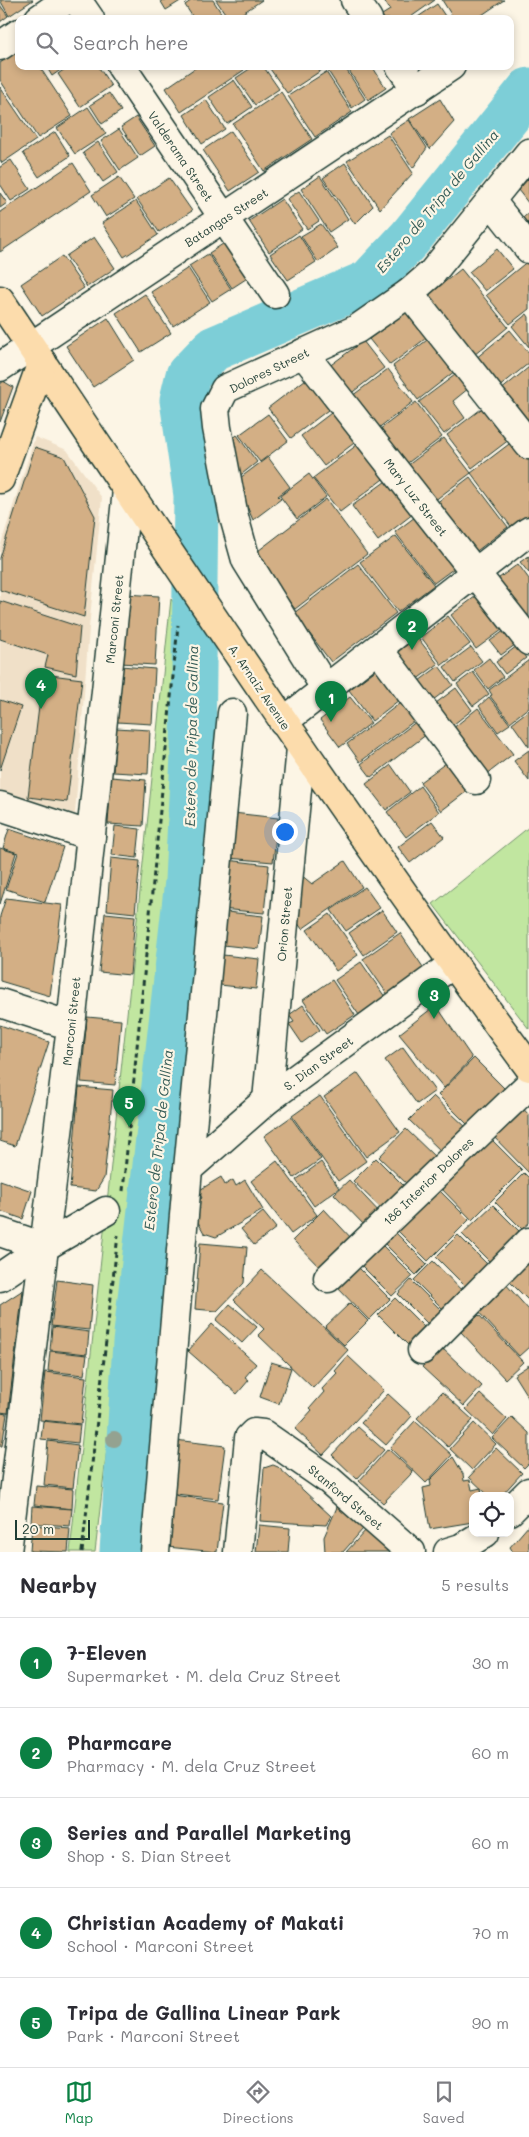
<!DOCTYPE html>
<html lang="en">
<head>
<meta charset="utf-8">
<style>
  body { margin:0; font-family:Mali,sans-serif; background:#f2f2f3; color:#2b2b33 }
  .controls { position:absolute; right:15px; bottom:15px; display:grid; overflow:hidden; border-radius:10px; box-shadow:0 2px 8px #0003 }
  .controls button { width:45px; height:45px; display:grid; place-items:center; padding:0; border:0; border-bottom:1px solid #e1e1e2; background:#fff; color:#2b2b33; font:25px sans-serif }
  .scale { position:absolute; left:15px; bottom:12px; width:75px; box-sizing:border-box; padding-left:5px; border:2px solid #1f3d34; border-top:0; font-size:14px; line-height:18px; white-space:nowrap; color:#1f3d34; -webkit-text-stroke:4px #fcf5e5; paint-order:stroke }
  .you { position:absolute; left:284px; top:831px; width:18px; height:18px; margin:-12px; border:4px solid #fff; border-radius:50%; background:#1a73e8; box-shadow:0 0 0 8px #1a73e833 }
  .badge { display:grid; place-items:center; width:32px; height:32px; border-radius:50%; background:#0b8043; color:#fff; font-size:16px; font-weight:700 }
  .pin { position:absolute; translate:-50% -41px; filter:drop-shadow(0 1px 2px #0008) }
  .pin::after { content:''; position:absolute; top:26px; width:18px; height:15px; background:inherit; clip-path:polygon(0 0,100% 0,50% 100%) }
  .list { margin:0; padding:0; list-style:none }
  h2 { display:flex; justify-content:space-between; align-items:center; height:65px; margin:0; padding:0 20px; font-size:21px }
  h2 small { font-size:16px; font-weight:400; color:#7c7c81 }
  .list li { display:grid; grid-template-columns:32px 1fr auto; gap:15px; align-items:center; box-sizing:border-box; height:90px; padding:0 20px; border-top:1px solid #e1e1e2 }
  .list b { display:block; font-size:19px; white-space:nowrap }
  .list p { margin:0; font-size:16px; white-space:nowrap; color:#7c7c81 }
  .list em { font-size:16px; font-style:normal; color:#7c7c81 }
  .icon { flex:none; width:28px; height:28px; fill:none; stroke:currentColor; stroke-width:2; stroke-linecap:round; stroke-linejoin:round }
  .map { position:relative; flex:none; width:529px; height:1552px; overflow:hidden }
  .search { position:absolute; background:#fff; box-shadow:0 2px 8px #0003; left:15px; right:15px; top:15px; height:55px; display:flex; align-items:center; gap:12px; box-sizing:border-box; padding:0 18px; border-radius:10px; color:#7c7c81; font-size:19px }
  .sheet { height:515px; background:#fff }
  nav { display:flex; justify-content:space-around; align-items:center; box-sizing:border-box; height:70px; border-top:1px solid #e1e1e2; background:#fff; font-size:14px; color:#7c7c81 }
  nav a { display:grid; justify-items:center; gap:2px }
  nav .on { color:#0b8043 }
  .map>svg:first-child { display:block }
  .built { fill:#f0e0c8 }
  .green { fill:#c1e6a0; stroke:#70926a }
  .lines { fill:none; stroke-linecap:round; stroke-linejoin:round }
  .river { stroke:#7dced7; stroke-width:45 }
  .building { fill:#d3af85; stroke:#1f3d34 }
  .minor-casing { stroke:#1f3d34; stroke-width:31 }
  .major-casing { stroke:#1f3d34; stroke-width:31 }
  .path { stroke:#1f3d34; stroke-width:3; stroke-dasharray:5 4; stroke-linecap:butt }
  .minor { stroke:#fcf5e5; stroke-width:28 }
  .major { stroke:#fcdcac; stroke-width:28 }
  .tree { fill:#94a290 }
  .labels { text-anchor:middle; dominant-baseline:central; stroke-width:4.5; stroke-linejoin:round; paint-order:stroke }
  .street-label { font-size:12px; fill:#1f3d34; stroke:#fcf5e5 }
  .water-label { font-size:14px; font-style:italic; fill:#325a55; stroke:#fcf5e5 }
</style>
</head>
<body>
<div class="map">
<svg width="529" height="1552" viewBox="0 0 529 1552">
  <rect width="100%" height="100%" fill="#fcf5e5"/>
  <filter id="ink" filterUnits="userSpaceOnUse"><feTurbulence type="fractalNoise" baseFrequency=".02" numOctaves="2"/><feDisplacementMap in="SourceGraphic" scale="10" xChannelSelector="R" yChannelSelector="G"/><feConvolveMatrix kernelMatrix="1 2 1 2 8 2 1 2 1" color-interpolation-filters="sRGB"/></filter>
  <g filter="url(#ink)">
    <polygon class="built" points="35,437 67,450 102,498 89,628 75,814 0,791 0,547"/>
    <g class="green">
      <path d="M171,599L186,620C166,932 131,1242 95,1552H70Z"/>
      <polygon points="529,827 529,1029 433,904"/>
    </g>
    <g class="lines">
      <polyline class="river" points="122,1552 135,1343 187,881 193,755 196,495 182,400 188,375 213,349 369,282 410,238 529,90"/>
    </g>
    <g class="building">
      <polygon points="0,0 33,0 9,16"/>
      <polygon points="160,0 182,0 166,10"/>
      <polygon points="192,0 213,0 225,19 194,19 185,5"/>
      <polygon points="216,0 262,0 234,19 229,19"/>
      <polygon points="384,0 435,0 408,19 384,19 382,15 390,10"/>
      <polygon points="442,0 504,0 476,19 454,19"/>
      <polygon points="437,4 447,19 415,19"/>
      <polygon points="0,5 8,16 0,22"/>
      <polygon points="19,50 19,66 39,66 72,116 38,138 0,80 0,63"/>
      <polygon points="46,66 66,66 52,76"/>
      <polygon points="69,66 98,66 111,86 80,107 58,74"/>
      <polygon points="198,66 241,66 244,70 181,112 166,88"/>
      <polygon points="254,66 263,66 279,89 255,105 236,78"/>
      <polygon points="268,66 328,66 287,93"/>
      <polygon points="335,66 344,66 365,99 352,108 328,71"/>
      <polygon points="346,66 372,66 386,88 368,100"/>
      <polygon points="326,72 352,112 315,137 288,96"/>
      <polygon points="234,80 252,107 227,124 209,97"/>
      <polygon points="0,87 36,140 2,163 0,160"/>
      <polygon points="281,92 312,139 264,171 233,124"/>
      <polygon points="109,93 121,111 102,124 90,105"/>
      <polygon points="440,99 454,122 430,149 409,119"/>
      <polygon points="206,100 225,129 202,144 184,115"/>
      <polygon points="88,107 106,134 75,154 57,128"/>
      <polygon points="136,117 155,146 140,156 121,127"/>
      <polygon points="409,120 427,148 413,168 389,133"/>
      <polygon points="119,129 138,158 120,170 101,141"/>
      <polygon points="231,131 259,172 230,191 203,150"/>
      <polygon points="55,132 70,156 39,177 23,153"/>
      <polygon points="388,135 413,173 380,209 347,161"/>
      <polygon points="98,142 118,172 103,182 83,153"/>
      <polygon points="11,160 30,189 11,201 0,184 0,167"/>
      <polygon points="73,163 91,191 0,252 0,212"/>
      <polygon points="345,163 373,206 355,224 323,178"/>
      <polygon points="320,176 348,219 329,232 301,189"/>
      <polygon points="119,177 134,199 106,217 92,195"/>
      <polygon points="169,178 192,211 159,232 137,199"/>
      <polygon points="529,178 529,204 518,190"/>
      <polygon points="299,191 319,221 307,229 287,199"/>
      <polygon points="0,193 7,203 0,208"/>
      <polygon points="282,199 302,229 269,252 249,221"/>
      <polygon points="136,201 158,235 124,257 102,223"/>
      <polygon points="529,213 529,228 521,219"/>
      <polygon points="321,224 338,248 318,262 301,236"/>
      <polygon points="299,235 316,262 288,280 270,254"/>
      <polygon points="94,237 115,268 87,287 66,256"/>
      <polygon points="229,240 252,275 232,288 209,253"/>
      <polygon points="497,249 513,269 485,291 469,272"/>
      <polygon points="208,254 231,289 212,301 189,266"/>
      <polygon points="62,256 84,288 42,316 21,284"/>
      <polygon points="529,260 529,309 510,324 486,295"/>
      <polygon points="188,268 210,302 173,326 151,292"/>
      <polygon points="461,269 508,327 468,360 421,301"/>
      <polygon points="145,294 171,333 141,352 116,313"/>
      <polygon points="413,306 433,333 390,365 369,339"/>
      <polygon points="527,314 529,317 529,347 512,326"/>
      <polygon points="108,318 134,360 93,387 66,346"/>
      <polygon points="510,330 529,353 529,363 498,388 475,359"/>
      <polygon points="435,334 460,367 418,400 393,366"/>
      <polygon points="363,341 384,368 345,398 324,370"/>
      <polygon points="529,367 529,424 500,391"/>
      <polygon points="388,369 413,402 373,432 348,399"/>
      <polygon points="463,369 474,384 453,401 465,418 444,434 419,402"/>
      <polygon points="314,373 336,404 291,438 268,408"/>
      <polygon points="3,381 13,387 0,422 0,385"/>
      <polygon points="416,402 442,437 401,468 375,433"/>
      <polygon points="489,403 514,436 472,468 447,435"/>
      <polygon points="339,407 362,437 324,466 301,436"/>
      <polygon points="268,414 288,441 260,462 239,435"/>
      <polygon points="237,435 257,462 237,478 224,446"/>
      <polygon points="444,438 471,473 430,504 403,469"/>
      <polygon points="517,438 529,453 529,515 512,528 471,473"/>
      <polygon points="365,439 391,473 340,512 313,478"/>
      <polygon points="35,447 64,457 95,516 84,617 0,590 0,558"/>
      <polygon points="268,457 290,487 278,496 281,499 253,520 236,481"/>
      <polygon points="309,474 326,497 297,519 280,496"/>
      <polygon points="393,476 418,510 378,541 352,506"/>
      <polygon points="470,477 508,527 469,557 431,507"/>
      <polygon points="326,499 367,554 295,609 254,554"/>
      <polygon points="423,511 461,563 434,583 395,532"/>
      <polygon points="396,536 434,585 398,612 360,562"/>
      <polygon points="529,556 529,573 520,562"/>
      <polygon points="358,564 396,613 331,662 294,613"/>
      <polygon points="518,564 529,579 529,626 491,584"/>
      <polygon points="484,590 510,624 476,649 451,615"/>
      <polygon points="124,594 159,596 155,665 120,663"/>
      <polygon points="0,601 80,627 76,674 45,667 48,655 0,639"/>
      <polygon points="448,616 470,644 442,665 421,637"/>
      <polygon points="508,628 519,642 501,655 490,641"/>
      <polygon points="417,637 438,664 409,685 388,659"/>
      <polygon points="517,646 526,658 505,674 496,662"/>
      <polygon points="471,647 482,661 455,682 444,667"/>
      <polygon points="489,658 503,677 488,689 474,670"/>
      <polygon points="529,660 529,707 510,722 490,696 492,695 489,690"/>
      <polygon points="385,663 408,693 372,721 349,690"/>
      <polygon points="121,666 155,669 152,724 117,722"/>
      <polygon points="439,666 453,685 425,706 411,687"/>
      <polygon points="473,672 489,694 473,706 457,684"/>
      <polygon points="43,674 82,679 67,802 28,797"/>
      <polygon points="456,688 472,710 445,731 428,709"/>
      <polygon points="350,697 371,723 340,747 320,720"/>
      <polygon points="408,697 422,715 360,762 347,744"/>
      <polygon points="489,697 510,724 498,732 479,706"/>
      <polygon points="0,700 21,707 0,770"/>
      <polygon points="478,708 513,754 482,778 447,733"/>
      <polygon points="529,710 529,747 512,723"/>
      <polygon points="421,718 431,731 371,777 361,764"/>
      <polygon points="116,728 150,730 148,774 113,772"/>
      <polygon points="529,750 529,781 514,761"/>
      <polygon points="454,757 475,785 441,811 420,782"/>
      <polygon points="391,765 410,792 386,810 366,784"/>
      <polygon points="111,777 146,780 143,826 108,824"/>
      <polygon points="420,786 439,812 406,837 387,812"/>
      <polygon points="233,813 278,818 273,862 228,858"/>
      <polygon points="432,821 444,837 410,863 398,847"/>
      <polygon points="115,826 140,829 137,858 112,855"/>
      <polygon points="9,829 63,847 45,902 6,889 18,853 3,848"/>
      <polygon points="0,848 16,853 0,904"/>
      <polygon points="111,858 140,861 135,913 107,910"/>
      <polygon points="227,860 269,865 264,913 221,909"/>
      <polygon points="345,861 362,887 302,929 295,919 300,874 312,884"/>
      <polygon points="365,887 380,908 346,931 331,910"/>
      <polygon points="6,898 62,905 50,996 0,981 0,916"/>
      <polygon points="382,910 397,932 364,955 349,933"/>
      <polygon points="218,911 263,916 259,949 214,944"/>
      <polygon points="105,913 135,916 130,975 99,972"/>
      <polygon points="330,914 358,955 336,971 307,930"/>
      <polygon points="400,933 425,970 388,995 363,959"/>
      <polygon points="214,954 259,959 256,989 211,984"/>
      <polygon points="361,962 385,997 359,1015 335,980"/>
      <polygon points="332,980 355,1015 326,1034 303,1000"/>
      <polygon points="303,1005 320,1030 302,1043 289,1024 294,1022 289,1015"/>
      <polygon points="436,1005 472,1058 444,1088 399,1034"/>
      <polygon points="87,1017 121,1020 115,1085 81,1082"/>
      <polygon points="0,1025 49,1042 15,1146 0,1141"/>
      <polygon points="403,1047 435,1091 417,1104 385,1060"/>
      <polygon points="474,1058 507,1091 470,1127 438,1095"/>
      <polygon points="358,1073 400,1132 366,1157 324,1097"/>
      <polygon points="79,1087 113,1090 104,1178 96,1191 70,1188"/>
      <polygon points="320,1096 366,1161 338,1181 292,1116"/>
      <polygon points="433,1096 468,1129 444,1154 409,1120"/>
      <polygon points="517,1102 529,1115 529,1173 488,1131"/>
      <polygon points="291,1117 321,1159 294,1178 264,1136"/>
      <polygon points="406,1129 436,1158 409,1186 379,1157"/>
      <polygon points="486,1134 522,1170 472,1220 437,1184"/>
      <polygon points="376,1158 409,1191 387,1214 353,1181"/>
      <polygon points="277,1161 317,1215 291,1234 251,1181"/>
      <polygon points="321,1162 339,1188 314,1206 296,1180"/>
      <polygon points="524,1173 529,1178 529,1223 522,1229 495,1202"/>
      <polygon points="221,1177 225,1185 233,1180 236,1186 245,1180 263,1210 216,1237 204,1233 193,1213 200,1209 196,1202 202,1198 198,1191"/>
      <polygon points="0,1180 32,1191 23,1219 0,1211"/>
      <polygon points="349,1180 382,1215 368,1229 334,1194"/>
      <polygon points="431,1182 469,1220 428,1261 390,1223"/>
      <polygon points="493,1205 521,1233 491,1263 462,1234"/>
      <polygon points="324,1209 353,1240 322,1270 293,1240"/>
      <polygon points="263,1212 276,1228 254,1245 241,1229"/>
      <polygon points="389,1226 427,1264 416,1275 378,1237"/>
      <polygon points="458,1235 490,1267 468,1289 436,1257"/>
      <polygon points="376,1239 413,1276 392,1296 356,1260"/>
      <polygon points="200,1243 247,1247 244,1283 217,1311 195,1309"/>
      <polygon points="529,1249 529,1301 503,1275"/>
      <polygon points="433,1261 468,1297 449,1315 414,1280"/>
      <polygon points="354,1263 390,1299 369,1320 333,1283"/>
      <polygon points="262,1270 348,1350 313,1388 258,1335 264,1329 234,1300"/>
      <polygon points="57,1280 93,1285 89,1330 51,1326"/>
      <polygon points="411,1280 445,1314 432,1328 398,1294"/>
      <polygon points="504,1282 529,1310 529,1347 519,1356 475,1308"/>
      <polygon points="23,1290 8,1413 0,1412 0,1305"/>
      <polygon points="395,1298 430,1333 413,1350 378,1315"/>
      <polygon points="350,1303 368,1321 344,1345 325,1327"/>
      <polygon points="230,1304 257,1327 242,1343 216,1320"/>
      <polygon points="479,1315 523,1362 505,1379 461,1332"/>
      <polygon points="212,1324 256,1364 245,1377 249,1380 237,1394 188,1351"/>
      <polygon points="52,1327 89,1332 87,1354 50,1350"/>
      <polygon points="441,1347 482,1386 464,1406 422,1367"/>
      <polygon points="50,1351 87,1355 84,1375 48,1371"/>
      <polygon points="348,1356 384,1390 323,1455 295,1429 312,1410 310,1408 324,1392 322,1389 337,1373 335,1371"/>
      <polygon points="271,1362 291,1368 279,1404 260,1397"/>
      <polygon points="529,1365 529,1399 514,1375"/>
      <polygon points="45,1372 86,1377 81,1424 40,1420"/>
      <polygon points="442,1392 473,1420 448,1447 417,1418"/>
      <polygon points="388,1394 412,1416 386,1445 361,1423"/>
      <polygon points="480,1394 507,1419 493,1435 466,1409"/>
      <polygon points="0,1413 7,1414 2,1446 0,1446"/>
      <polygon points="512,1417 529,1433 529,1463 524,1468 492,1438"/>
      <polygon points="43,1421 80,1425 78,1443 41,1439"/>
      <polygon points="415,1421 452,1455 426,1483 390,1448"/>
      <polygon points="474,1423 496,1444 472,1470 450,1449"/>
      <polygon points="358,1427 384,1450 357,1479 332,1455"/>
      <polygon points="175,1440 225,1446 218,1499 168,1493"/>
      <polygon points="48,1441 78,1445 73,1488 44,1485"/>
      <polygon points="496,1448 522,1473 501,1496 489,1496 469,1477"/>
      <polygon points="388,1449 413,1472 383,1503 359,1481"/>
      <polygon points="453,1457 463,1474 464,1481 470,1480 472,1490 481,1488 482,1496 473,1496 473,1522 430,1529 423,1488 431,1486 430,1480"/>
      <polygon points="273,1465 278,1467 331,1516 326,1525 260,1521 264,1468"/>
      <polygon points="36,1486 73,1489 72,1509 34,1505"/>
      <polygon points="173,1495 223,1502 217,1552 167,1547"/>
      <polygon points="341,1498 369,1522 343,1552 325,1552 324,1537"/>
      <polygon points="32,1506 72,1509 70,1526 31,1523"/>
      <polygon points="32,1525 70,1528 68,1552 30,1551"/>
      <polygon points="259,1525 290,1528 288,1552 256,1552"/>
      <polygon points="529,1525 529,1552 513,1552 510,1547"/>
      <polygon points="366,1530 390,1552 346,1552"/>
    </g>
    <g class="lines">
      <defs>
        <g id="minor">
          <polyline points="77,0 90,19"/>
          <polyline points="355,0 368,19"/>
          <polyline points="39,19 66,0"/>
          <polyline points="0,46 19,33"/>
          <polyline points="121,66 275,294"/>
          <polyline points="400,66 417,90"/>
          <polyline points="491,201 529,249"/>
          <polyline points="409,293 529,445"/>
          <polyline points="303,353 529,641"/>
          <polyline points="0,367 451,66"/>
          <polyline points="378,649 476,780"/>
          <polyline points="326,689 246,560 234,517 217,428 215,409 225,389 357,329 409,293 432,273 529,153"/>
          <polyline points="283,722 529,531"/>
          <polyline points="0,806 91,836"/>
          <polyline points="0,1003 71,1026"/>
          <polyline points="267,1100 301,748"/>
          <polyline points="188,1169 267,1100 453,964"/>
          <polyline points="0,1232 44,1247"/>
          <polyline points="0,1277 44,1247 106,1211"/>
          <polyline points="328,1278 529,1085"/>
          <polyline points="422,1350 529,1242"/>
          <polyline points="510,1511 529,1492"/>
          <polyline points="7,1552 71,1026 127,490"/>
          <polyline points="155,1552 188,1169 232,713"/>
          <polyline points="238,1552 249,1438 254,1433 263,1434 329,1480 411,1552"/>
          <polyline points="448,1552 461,1548 485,1533"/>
        </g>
        <g id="major">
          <path d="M0,300C173,558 344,817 529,1067"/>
          <polyline points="0,479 42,362"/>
        </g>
      </defs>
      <use href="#minor" class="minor-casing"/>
      <use href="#major" class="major-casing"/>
      <g class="path">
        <polyline points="123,1191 178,625"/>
        <polyline points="82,1552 118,1235"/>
      </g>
      <use href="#minor" class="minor"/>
      <use href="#major" class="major"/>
    </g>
    <circle class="tree" cx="114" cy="1439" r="8"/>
  </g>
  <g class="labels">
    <g class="street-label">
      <text transform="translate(181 156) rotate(56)">Valderama Street</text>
      <text transform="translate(226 217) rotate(-33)">Batangas Street</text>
      <text transform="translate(269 370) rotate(-26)">Dolores Street</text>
      <text transform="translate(416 497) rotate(52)">Mary Luz Street</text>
      <text transform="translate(114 619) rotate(-84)">Marconi Street</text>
      <text transform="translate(260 687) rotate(56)">A. Arnaiz Avenue</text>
      <text transform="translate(284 924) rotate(-85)">Orion Street</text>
      <text transform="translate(71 1021) rotate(-84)">Marconi Street</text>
      <text transform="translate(318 1063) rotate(-36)">S. Dian Street</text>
      <text transform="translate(428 1181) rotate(-44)">186 Interior Dolores</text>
      <text transform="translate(346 1497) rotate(40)">Stanford Street</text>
    </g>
    <g class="water-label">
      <text transform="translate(437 201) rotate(-50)">Estero de Tripa de Gallina</text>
      <text transform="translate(191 736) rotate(-89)">Estero de Tripa de Gallina</text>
      <text transform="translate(158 1140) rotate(-84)">Estero de Tripa de Gallina</text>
    </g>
  </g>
</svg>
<div class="controls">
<button><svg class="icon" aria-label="locate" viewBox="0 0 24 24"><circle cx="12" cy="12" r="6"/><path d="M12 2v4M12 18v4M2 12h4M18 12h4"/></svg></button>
</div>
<div class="scale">20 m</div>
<div class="you"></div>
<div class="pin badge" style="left:331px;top:722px">1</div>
<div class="pin badge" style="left:412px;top:650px">2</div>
<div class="pin badge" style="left:434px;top:1019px">3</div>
<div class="pin badge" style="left:41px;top:709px">4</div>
<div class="pin badge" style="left:129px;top:1127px">5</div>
<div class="search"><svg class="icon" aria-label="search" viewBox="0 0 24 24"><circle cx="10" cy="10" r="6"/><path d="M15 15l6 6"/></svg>Search here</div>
</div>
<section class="sheet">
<h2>Nearby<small>5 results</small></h2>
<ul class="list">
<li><span class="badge">1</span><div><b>7-Eleven</b><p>Supermarket · M. dela Cruz Street</p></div><em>30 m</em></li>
<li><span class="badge">2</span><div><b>Pharmcare</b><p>Pharmacy · M. dela Cruz Street</p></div><em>60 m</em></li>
<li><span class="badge">3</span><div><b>Series and Parallel Marketing</b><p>Shop · S. Dian Street</p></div><em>60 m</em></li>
<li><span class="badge">4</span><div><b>Christian Academy of Makati</b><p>School · Marconi Street</p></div><em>70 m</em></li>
<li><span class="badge">5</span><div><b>Tripa de Gallina Linear Park</b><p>Park · Marconi Street</p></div><em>90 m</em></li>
</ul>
</section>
<nav>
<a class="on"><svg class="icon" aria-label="map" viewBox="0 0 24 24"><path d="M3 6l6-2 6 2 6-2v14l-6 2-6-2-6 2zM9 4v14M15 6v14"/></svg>Map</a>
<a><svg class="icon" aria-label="directions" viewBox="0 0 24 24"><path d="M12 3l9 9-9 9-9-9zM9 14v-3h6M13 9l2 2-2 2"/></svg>Directions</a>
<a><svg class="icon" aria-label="saved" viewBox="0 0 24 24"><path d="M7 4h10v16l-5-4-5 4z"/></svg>Saved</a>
</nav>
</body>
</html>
